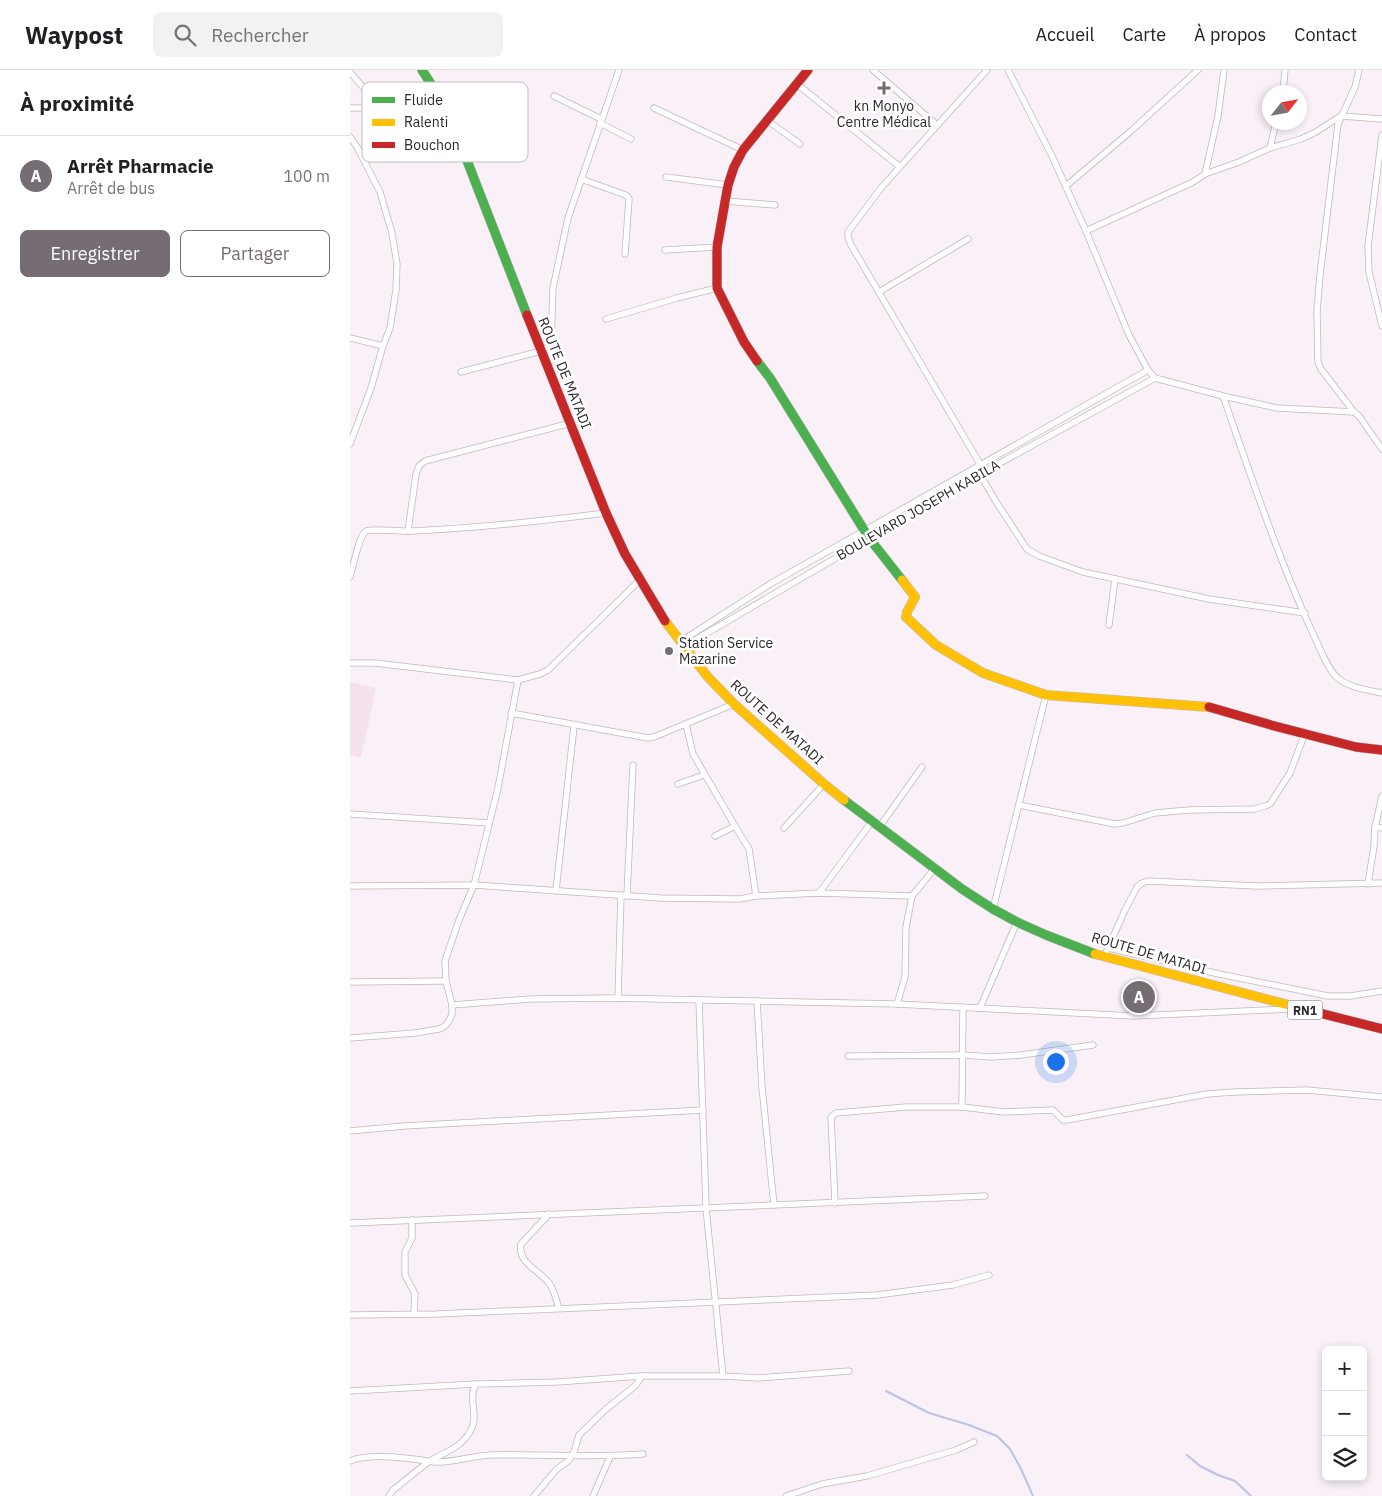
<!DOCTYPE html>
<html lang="fr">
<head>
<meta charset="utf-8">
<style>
  body { margin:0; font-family:"IBM Plex Sans",sans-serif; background:#f2f2f2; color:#202124 }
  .controls { position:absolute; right:15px; bottom:15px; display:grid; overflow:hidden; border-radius:8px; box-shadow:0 2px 8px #0003 }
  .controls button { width:45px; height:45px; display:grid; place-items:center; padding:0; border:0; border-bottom:1px solid #e0e0e0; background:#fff; color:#202124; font:25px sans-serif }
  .compass { position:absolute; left:912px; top:15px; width:45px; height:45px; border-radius:50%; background:#fff; box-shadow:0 2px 8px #0003; rotate:59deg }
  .you { position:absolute; left:705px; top:991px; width:18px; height:18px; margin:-12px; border:4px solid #fff; border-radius:50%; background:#1a73e8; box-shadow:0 0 0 8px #1a73e833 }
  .badge { display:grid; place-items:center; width:32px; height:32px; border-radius:50%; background:#756d73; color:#fff; font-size:16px; font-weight:700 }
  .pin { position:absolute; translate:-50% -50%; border:2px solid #fff; box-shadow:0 1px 5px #0006 }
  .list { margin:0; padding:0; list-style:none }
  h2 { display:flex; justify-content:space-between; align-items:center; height:65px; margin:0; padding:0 20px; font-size:21px }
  h2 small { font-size:16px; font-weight:400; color:#757577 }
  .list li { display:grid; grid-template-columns:32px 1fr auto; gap:15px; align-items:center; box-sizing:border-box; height:80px; padding:0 20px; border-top:1px solid #e0e0e0 }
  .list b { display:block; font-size:19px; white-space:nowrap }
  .list p { margin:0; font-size:16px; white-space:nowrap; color:#757577 }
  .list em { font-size:16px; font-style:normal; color:#757577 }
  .actions { display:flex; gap:10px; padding:15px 20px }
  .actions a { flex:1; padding:11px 0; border:1px solid #756d73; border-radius:8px; text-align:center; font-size:18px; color:#756d73 }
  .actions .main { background:#756d73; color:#fff }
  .icon { flex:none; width:28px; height:28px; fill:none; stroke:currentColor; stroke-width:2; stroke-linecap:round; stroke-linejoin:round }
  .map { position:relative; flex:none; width:1032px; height:1426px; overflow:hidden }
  header { display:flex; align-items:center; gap:30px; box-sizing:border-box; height:70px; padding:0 25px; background:#fff; border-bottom:1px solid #e0e0e0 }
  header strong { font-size:24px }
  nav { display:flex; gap:28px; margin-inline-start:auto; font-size:18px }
  .search { width:350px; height:45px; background:#f2f2f2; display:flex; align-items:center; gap:12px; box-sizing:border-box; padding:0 18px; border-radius:8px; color:#757577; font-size:19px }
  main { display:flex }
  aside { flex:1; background:#fff }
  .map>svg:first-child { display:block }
  .built { fill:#f4e2ee }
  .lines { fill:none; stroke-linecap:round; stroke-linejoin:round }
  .stream { stroke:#bec2e2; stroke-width:2 }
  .street-casing { stroke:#c0b8be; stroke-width:7 }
  .fast-casing { stroke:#c0b8be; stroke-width:10 }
  .slow-casing { stroke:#c0b8be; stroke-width:10 }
  .jam-casing { stroke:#c0b8be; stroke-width:10 }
  .street { stroke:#fefdfe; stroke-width:5.5 }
  .fast { stroke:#4caf50; stroke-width:9 }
  .slow { stroke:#ffc107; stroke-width:9 }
  .jam { stroke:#c62828; stroke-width:9 }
  .poi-dot { fill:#756d73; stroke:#fff; stroke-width:2 }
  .labels { text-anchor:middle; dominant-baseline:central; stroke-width:5; stroke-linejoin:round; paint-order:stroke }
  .shield { fill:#fff; stroke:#6d686b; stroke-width:1 }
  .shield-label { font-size:12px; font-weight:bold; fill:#2e272c }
  .poi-label { font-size:14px; fill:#2e272c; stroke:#fff }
  .street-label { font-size:14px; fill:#2e272c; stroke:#fff }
  .key { fill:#fff; stroke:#c0bec0; stroke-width:1 }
  .key-label { font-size:14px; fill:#2e272c }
</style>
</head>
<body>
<header>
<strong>Waypost</strong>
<div class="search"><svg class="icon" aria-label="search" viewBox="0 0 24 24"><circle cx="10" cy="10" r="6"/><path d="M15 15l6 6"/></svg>Rechercher</div>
<nav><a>Accueil</a><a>Carte</a><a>À propos</a><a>Contact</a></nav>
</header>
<main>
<aside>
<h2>À proximité<small></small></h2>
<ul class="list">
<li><span class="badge">A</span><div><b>Arrêt Pharmacie</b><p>Arrêt de bus</p></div><em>100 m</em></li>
</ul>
<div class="actions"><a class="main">Enregistrer</a><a>Partager</a></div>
</aside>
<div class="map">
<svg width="1032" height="1426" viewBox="0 0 1032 1426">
  <rect width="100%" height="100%" fill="#faf0f7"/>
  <polygon class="built" points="0,612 26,618 11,688 0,685"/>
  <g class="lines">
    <g class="stream">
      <polyline points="536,1321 579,1343 619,1355 647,1366 660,1379 671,1399 683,1426"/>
      <polyline points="837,1385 850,1396 868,1405 885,1411 901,1426"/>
    </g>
    <defs>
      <g id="street">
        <polyline points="523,0 587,55"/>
        <polyline points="637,0 531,118 498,162 498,167 501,175 630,394 630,404 645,430 677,479 689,486 733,502 859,529 955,543"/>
        <polyline points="658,0 702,86 736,161 779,265 798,300 805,308 873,326 927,338 1004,342 1009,346 1032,379"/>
        <polyline points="0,2 31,38"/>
        <polyline points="447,14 550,97"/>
        <polyline points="933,22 935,0"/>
        <polyline points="204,26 251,49"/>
        <polyline points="0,38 31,38 90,28"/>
        <polyline points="304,38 393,80"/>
        <polyline points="418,51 450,74"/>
        <polyline points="250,53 281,69"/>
        <polyline points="1032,65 1018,176 1019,202 1032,256"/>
        <polyline points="0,67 7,77 30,122 42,163 47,194 46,220 40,258 33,276 21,318 0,374"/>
        <polyline points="920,78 926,52"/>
        <polyline points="855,104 868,46 874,0"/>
        <polyline points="316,107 378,115"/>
        <polyline points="231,109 273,124 277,126 279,129 275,184"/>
        <polyline points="716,116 781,61 848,0"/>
        <polyline points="375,131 425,135"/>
        <polyline points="736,161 843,112 855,104 889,92 920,78 951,69 964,63 991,46 1032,49"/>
        <polyline points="315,180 367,177"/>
        <polyline points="529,222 618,169"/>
        <polyline points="256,249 327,228 367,218"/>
        <polyline points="0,268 33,276"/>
        <polyline points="111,302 191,281 199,276 201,274 203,218 218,148 269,0"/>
        <path d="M873,326C901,406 928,488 964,566C970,578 978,601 989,609C1001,618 1017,620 1032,623"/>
        <polyline points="1004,342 971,299 968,292 967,241 970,205 988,54 1005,17 1009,0"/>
        <polyline points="58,461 66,404 69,396 75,391 221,353"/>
        <path d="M0,507C3,498 9,465 16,461C23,458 52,462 62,461C127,458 192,451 256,443"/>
        <polyline points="759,555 765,509"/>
        <polyline points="330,572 420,514 798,300"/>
        <polyline points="333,577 630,404 805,308"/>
        <polyline points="0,593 25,593 168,610"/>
        <polyline points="161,643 298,668 304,667 384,634"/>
        <polyline points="336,654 343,684 385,756 399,779 406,826"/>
        <polyline points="328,714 354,705"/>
        <polyline points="1032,726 1025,757 1032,758"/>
        <polyline points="669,735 765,754 773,753 805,743 839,740 905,739 915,736 920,734 940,703 955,663"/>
        <polyline points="0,744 139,753"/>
        <polyline points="530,756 572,697"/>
        <polyline points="434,758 474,714"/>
        <polyline points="365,766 385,756"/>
        <polyline points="1018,814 1024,776 1025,757"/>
        <polyline points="0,816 124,815 310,828 389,829 406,826 469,823 562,826"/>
        <polyline points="206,821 224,656"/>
        <polyline points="469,823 523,750"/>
        <polyline points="277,826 283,695"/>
        <polyline points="643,839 696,625"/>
        <polyline points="759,878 869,904 978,926 1001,926 1032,921"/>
        <polyline points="754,887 775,840 787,817 792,813 798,811 907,816 1032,813"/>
        <polyline points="0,912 96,911"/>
        <polyline points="268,928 271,825"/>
        <polyline points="349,930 356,1138 373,1306"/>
        <polyline points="407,931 412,1017 424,1135"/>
        <polyline points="547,934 555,907 556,857 562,826 585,798"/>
        <polyline points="102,935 180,929 261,928 547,934 784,946 941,939"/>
        <polyline points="630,938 667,852"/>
        <polyline points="0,968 65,963 89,959 95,956 99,951 102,944 102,935 96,911 95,891 109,850 124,815 148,718 168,610 190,604 198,600 290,510"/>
        <polyline points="498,986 613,985 641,987 671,985 743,975"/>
        <polyline points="612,1037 613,937"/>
        <polyline points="0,1061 54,1056 353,1040"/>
        <polyline points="485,1133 481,1047 486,1043 556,1037 612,1037 654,1042 703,1040 713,1050 717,1050 857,1024 884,1022 957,1020 1032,1027"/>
        <path d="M199,1144L171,1174C167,1193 189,1200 199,1213C204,1219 206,1230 209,1238"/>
        <polyline points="62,1150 62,1168 55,1182 55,1205 65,1224 64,1243"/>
        <polyline points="0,1153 635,1126"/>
        <polyline points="0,1245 87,1244 527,1225 603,1215 639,1205"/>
        <polyline points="0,1321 126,1314 207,1312 292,1306 373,1306 408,1308 499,1301"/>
        <path d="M0,1391C19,1384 44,1387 64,1389C72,1390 80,1392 87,1392C105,1392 122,1386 140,1385C191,1384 242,1388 293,1384"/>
        <path d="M39,1426L43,1420C55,1411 67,1400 80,1391C97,1381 116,1376 123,1355C127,1341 118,1327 126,1314"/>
        <polyline points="184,1426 206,1400 219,1390 224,1382 229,1365 255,1340 285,1316 292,1306"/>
        <polyline points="243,1426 260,1387"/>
        <polyline points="436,1426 472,1414 517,1406 606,1380 624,1372"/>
      </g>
      <g id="fast">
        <polyline points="72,0 90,28 109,70 177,245"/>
        <polyline points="407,291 420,308 519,468 552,510"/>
        <polyline points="494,730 612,819 643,839 667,852 696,865 745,884"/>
      </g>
      <g id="slow">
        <polyline points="552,510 565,527 557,542 556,547 586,575 633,603 696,625 859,637"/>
        <polyline points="315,551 357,606 384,634 474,714 494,730"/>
        <polyline points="745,884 954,939"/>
      </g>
      <g id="jam">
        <polyline points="177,245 256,443 275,484 315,551"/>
        <polyline points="407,291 394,272 367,218 367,177 378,115 384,97 393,80 458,0"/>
        <polyline points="859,637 921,655 1006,677 1032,680"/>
        <polyline points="954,939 1032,959"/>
      </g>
    </defs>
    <use href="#street" class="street-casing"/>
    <use href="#fast" class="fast-casing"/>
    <use href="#slow" class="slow-casing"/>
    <use href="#jam" class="jam-casing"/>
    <use href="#street" class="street"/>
    <use href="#fast" class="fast"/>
    <use href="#slow" class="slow"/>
    <use href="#jam" class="jam"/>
  </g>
  <g class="poi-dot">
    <path d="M531.5 10.5h5v5h5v5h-5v5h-5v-5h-5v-5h5z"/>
    <circle cx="319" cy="581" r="5"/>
  </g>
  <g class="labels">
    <rect class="shield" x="937.5" y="930.5" width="35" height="19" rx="4"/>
    <g class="shield-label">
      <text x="955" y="940">RN1</text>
    </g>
    <g class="poi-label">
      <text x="534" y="36">kn Monyo<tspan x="534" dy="16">Centre Médical</tspan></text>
      <text x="329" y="573" text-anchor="start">Station Service<tspan x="329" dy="16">Mazarine</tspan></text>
    </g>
    <g class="street-label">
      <text transform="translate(215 303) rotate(68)">ROUTE DE MATADI</text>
      <text transform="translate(568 440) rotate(-30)">BOULEVARD JOSEPH KABILA</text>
      <text transform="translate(427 652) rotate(42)">ROUTE DE MATADI</text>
      <text transform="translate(799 883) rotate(16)">ROUTE DE MATADI</text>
    </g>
  </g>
  <rect x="12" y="12" width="166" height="80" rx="8" class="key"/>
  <rect x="22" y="27" width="23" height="6" fill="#4caf50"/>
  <rect x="22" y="49" width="23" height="7" fill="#ffc107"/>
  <rect x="22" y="72" width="23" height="6" fill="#c62828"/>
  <g class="key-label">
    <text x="54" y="35">Fluide</text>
    <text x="54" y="57">Ralenti</text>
    <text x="54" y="80">Bouchon</text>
  </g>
</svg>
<div class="controls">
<button>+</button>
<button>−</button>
<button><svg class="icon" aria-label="layers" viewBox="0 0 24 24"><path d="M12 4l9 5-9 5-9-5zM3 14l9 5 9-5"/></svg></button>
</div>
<svg class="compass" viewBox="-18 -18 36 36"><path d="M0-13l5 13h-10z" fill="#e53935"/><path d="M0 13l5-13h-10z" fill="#757577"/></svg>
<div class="you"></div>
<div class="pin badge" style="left:789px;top:927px">A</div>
</div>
</main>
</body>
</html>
